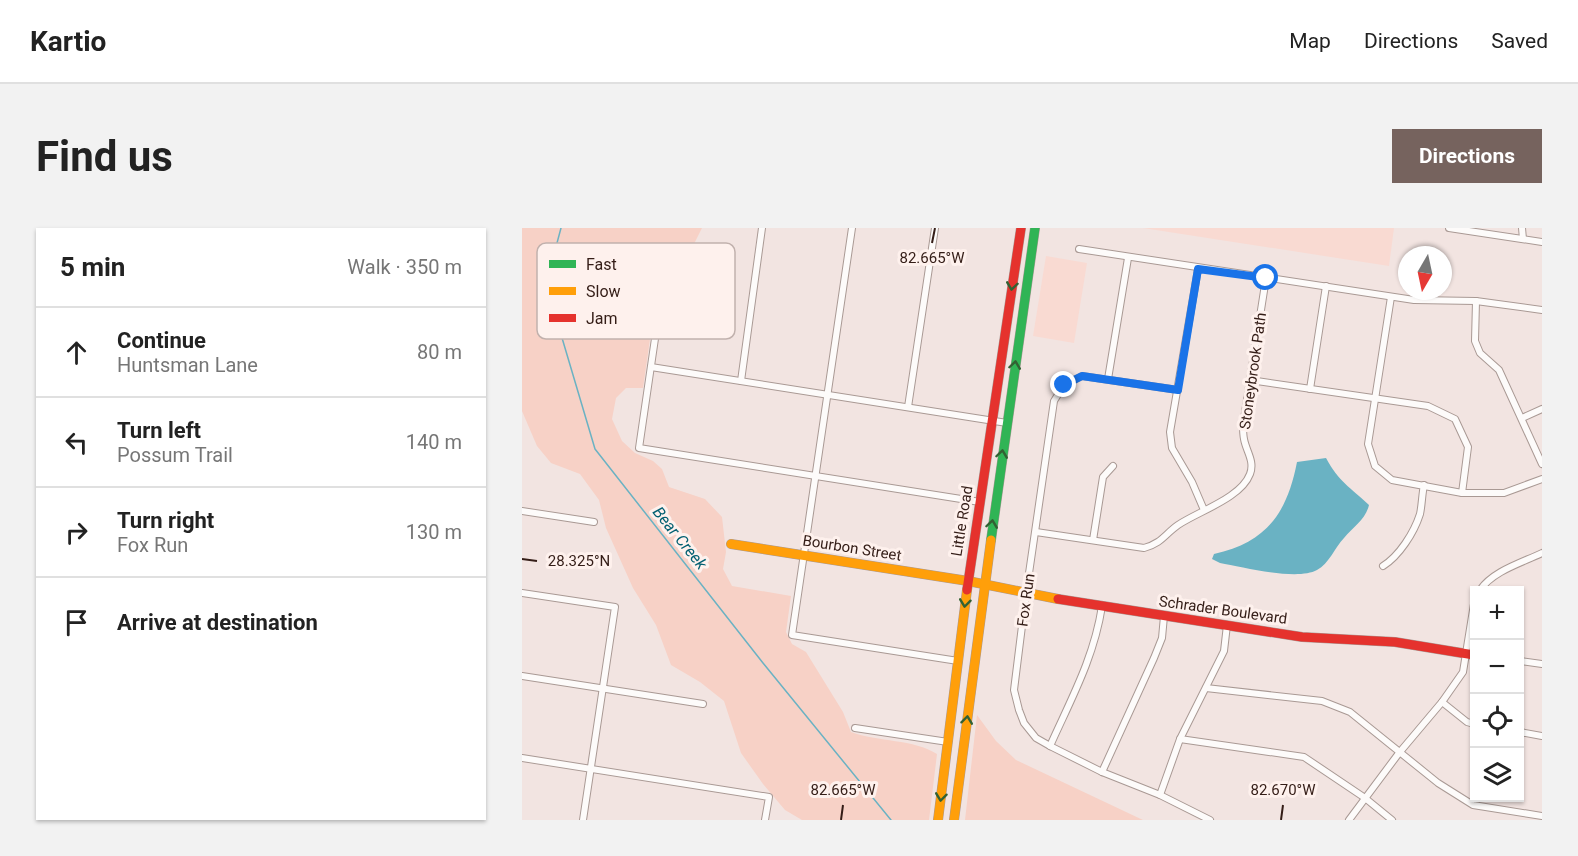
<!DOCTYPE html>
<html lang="en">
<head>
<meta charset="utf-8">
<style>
  body { margin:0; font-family:Roboto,sans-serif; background:#f2f2f2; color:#222 }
  .controls { position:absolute; right:18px; bottom:18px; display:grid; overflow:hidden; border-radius:0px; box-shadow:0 2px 4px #0004 }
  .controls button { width:54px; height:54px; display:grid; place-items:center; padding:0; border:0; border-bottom:2px solid #e0e0e0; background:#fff; color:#222; font:30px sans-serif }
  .compass { position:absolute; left:876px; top:18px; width:54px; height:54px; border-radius:50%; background:#fff; box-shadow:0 2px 4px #0004; rotate:189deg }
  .stop { position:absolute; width:18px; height:18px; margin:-14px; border:4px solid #1a73e8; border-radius:50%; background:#fff }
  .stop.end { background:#1a73e8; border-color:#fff; box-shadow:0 2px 6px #0008 }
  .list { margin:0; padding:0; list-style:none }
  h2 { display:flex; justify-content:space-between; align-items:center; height:78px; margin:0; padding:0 24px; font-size:26px }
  h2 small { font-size:20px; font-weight:400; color:#767676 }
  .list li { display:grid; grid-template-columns:39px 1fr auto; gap:18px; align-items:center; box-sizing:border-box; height:90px; padding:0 24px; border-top:2px solid #e0e0e0 }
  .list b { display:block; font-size:22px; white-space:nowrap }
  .list p { margin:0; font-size:20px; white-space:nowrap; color:#767676 }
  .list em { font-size:20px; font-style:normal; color:#767676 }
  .icon { flex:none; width:33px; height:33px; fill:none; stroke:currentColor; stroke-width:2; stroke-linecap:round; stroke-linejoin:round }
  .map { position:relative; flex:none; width:1020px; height:592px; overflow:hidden; border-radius:0px }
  header { display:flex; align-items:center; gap:36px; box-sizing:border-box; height:84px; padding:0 30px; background:#fff; border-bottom:2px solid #e0e0e0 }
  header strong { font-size:28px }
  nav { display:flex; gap:33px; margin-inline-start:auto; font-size:21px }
  .intro { display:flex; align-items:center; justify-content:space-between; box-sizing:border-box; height:144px; padding:0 36px }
  h1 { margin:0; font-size:42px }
  .button { padding:15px 27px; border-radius:0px; background:#76635e; color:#fff; font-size:21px; font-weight:700 }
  main { display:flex; gap:36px; padding:0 36px }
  aside { flex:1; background:#fff; border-radius:0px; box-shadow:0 2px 4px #0004 }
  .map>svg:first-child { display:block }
  .built { fill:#f9dad2 }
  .green { fill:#f7d1c6 }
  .water { fill:#6ab2c3 }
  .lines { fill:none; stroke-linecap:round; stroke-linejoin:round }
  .stream { stroke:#6ab2c3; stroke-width:1.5 }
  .street-casing { stroke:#a99994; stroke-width:8 }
  .fast-casing { stroke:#a99994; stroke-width:10 }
  .slow-casing { stroke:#a99994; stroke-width:10 }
  .jam-casing { stroke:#a99994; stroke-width:10 }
  .street { stroke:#fdfbfa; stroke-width:6 }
  .fast { stroke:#30b455; stroke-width:9 }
  .slow { stroke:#ff9f0a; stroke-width:9 }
  .jam { stroke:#e5322d; stroke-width:9 }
  .oneway { stroke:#326133 }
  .route { stroke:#1a73e8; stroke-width:8 }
  .ticks { fill:none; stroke:#341d17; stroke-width:2 }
  .labels { text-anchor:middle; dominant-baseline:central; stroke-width:6; stroke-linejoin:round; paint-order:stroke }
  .street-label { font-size:15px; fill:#341d17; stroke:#fef1ed }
  .water-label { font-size:16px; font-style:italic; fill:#036072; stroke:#fef1ed }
  .key { fill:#fef1ed; stroke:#c1b1ad; stroke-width:1.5 }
  .key-label { font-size:16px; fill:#341d17 }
  .ticks-label { font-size:15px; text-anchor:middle; fill:#341d17; stroke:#fef1ed; stroke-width:6; stroke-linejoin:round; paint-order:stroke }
</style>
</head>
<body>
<header>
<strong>Kartio</strong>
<nav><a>Map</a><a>Directions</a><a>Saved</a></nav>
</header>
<div class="intro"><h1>Find us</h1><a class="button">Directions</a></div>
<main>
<aside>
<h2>5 min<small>Walk · 350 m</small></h2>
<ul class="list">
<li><svg class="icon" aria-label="ahead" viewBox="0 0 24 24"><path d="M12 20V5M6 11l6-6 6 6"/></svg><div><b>Continue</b><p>Huntsman Lane</p></div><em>80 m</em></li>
<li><svg class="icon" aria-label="left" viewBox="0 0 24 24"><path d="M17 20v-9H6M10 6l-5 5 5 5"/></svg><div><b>Turn left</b><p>Possum Trail</p></div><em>140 m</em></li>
<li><svg class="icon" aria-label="right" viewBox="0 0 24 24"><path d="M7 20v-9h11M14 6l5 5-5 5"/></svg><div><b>Turn right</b><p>Fox Run</p></div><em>130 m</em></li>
<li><svg class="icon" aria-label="arrive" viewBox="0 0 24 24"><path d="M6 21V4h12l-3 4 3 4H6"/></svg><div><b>Arrive at destination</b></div></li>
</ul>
</aside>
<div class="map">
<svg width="1020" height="592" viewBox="0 0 1020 592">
  <rect width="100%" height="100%" fill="#f2e4e1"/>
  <g class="built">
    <polygon points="621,0 872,0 867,38"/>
    <polygon points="524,28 565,35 552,115 511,108"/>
  </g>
  <g class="green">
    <path d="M0,0H180L168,24L137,48L121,160H104L94,170L90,191L100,213L113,225L131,233L140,241L147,259L183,271L200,289L204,324L201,341L210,358L269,368L264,404L270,416L284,424L321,484L329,504C356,514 392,511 415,526L407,592H280L263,582L241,556L219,525L202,473L178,454L149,437L134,397L111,360L84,300L77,272L58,246L29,235L15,218L0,183Z"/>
    <polygon points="455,487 474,513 494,532 621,592 443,592"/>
  </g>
  <path class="water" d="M804,230C817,254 828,259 847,277C844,291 831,299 822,310C813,319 807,336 795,342C775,353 721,339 698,335L690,331L692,326C745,314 765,285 775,234Z"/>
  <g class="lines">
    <polyline class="stream" points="39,0 24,56 73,221 241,435 369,592"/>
    <defs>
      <g id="street">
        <polyline points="330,0 270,407 436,433"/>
        <polyline points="927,0 1020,14"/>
        <polyline points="1000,0 1001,11"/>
        <polyline points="557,21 892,72 954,73 1020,82"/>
        <polyline points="676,41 648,204 650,220 670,254 682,282"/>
        <polyline points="142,49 117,220 458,274"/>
        <polyline points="869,69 846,216 853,238 870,252 940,265 982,265 1020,251"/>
        <polyline points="954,73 953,113 958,125 977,142 1020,236"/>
        <polyline points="129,139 485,195"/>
        <polyline points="586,151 606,30"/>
        <polyline points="728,152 906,178 933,191 946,219 940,265"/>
        <polyline points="219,153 240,0"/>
        <polyline points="788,161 804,58"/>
        <polyline points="656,162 560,148 542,157 532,173 504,366 492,462 497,482 502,495 514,510 528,518 580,544 638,567 688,592"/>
        <polyline points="386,179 413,0"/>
        <polyline points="1000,190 1020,181"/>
        <polyline points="0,283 72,294"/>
        <path d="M514,304L622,320C640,315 643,306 656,297C677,283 719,270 728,246C733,233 724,223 722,211C721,206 721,201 721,197L744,50"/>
        <polyline points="571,312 581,249 591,238"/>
        <path d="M861,338C877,328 892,305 898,286C900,277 900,266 902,257"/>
        <path d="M958,362C971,343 999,335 1020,325"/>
        <polyline points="0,365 93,379 61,592"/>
        <polyline points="998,433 1020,436"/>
        <polyline points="0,448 181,476"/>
        <polyline points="684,460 800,473 828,484 916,555 951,577 1020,588"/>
        <polyline points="920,474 945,494 952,496"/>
        <polyline points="333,500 426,514"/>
        <polyline points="998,504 1020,508"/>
        <polyline points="658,511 782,529 843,570 870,592"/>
        <path d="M528,518C549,471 572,430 580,378"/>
        <polyline points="0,530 247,569 243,592"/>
        <polyline points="580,544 632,430 640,410 642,388"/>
        <polyline points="638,567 658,511 702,423 705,397"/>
        <polyline points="827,592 877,525 920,474 941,444 952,376"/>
      </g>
      <polyline id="fast" points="469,312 513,0"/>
      <g id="slow">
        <polyline points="209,316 446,353 536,371"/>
        <polyline points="416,592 445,362"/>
        <polyline points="432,592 469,312"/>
      </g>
      <g id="jam">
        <polyline points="445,362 499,0"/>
        <polyline points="536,371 780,409 873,414 952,427"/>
      </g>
    </defs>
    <use href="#street" class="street-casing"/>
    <use href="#fast" class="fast-casing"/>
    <use href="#slow" class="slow-casing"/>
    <use href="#jam" class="jam-casing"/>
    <use href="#street" class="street"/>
    <use href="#fast" class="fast"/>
    <use href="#slow" class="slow"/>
    <use href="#jam" class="jam"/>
  </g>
  <defs><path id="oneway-chevron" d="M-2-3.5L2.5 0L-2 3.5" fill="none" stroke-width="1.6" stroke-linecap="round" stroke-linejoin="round" transform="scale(1.5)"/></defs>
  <g class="oneway">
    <use href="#oneway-chevron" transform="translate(490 58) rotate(98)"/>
    <use href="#oneway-chevron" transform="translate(493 137) rotate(-82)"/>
    <use href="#oneway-chevron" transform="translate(480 226) rotate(-82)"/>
    <use href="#oneway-chevron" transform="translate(470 296) rotate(-82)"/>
    <use href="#oneway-chevron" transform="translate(443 375) rotate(97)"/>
    <use href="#oneway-chevron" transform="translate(445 492) rotate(-83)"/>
    <use href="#oneway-chevron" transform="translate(419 569) rotate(97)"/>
  </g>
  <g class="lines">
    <polyline class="route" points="542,157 560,148 656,162 676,41 744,50"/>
  </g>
  <path class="ticks" d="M410,15L413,0M0,331L15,333M319,592L321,577M759,592L761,577"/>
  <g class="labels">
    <g class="street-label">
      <text transform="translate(731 143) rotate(-82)">Stoneybrook Path</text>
      <text transform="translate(440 293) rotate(-81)">Little Road</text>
      <text transform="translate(330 320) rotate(9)">Bourbon Street</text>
      <text transform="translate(504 372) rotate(-82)">Fox Run</text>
      <text transform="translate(701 382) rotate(8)">Schrader Boulevard</text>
    </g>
    <g class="water-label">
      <text transform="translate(158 310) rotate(51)">Bear Creek</text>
    </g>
  </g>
  <rect x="15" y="15" width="198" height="96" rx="9" class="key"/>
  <rect x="27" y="32" width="27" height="8" fill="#30b455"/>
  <rect x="27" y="59" width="27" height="8" fill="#ff9f0a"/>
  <rect x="27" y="86" width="27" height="8" fill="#e5322d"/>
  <g class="key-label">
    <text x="64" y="42">Fast</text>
    <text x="64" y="69">Slow</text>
    <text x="64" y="96">Jam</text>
  </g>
  <g class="ticks-label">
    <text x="410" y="35">82.665°W</text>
    <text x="57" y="338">28.325°N</text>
    <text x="321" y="567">82.665°W</text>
    <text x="761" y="567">82.670°W</text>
  </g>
</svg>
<div class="controls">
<button>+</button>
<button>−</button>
<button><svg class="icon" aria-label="locate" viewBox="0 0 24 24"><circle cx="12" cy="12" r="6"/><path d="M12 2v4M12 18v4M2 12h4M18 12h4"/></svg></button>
<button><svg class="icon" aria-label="layers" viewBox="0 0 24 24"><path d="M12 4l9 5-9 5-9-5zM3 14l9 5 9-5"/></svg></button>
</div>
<svg class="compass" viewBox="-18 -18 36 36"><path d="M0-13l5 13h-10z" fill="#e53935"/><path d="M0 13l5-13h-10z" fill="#767676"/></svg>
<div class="stop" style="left:744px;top:50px"></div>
<div class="stop end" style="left:542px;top:157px"></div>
</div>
</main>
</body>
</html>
